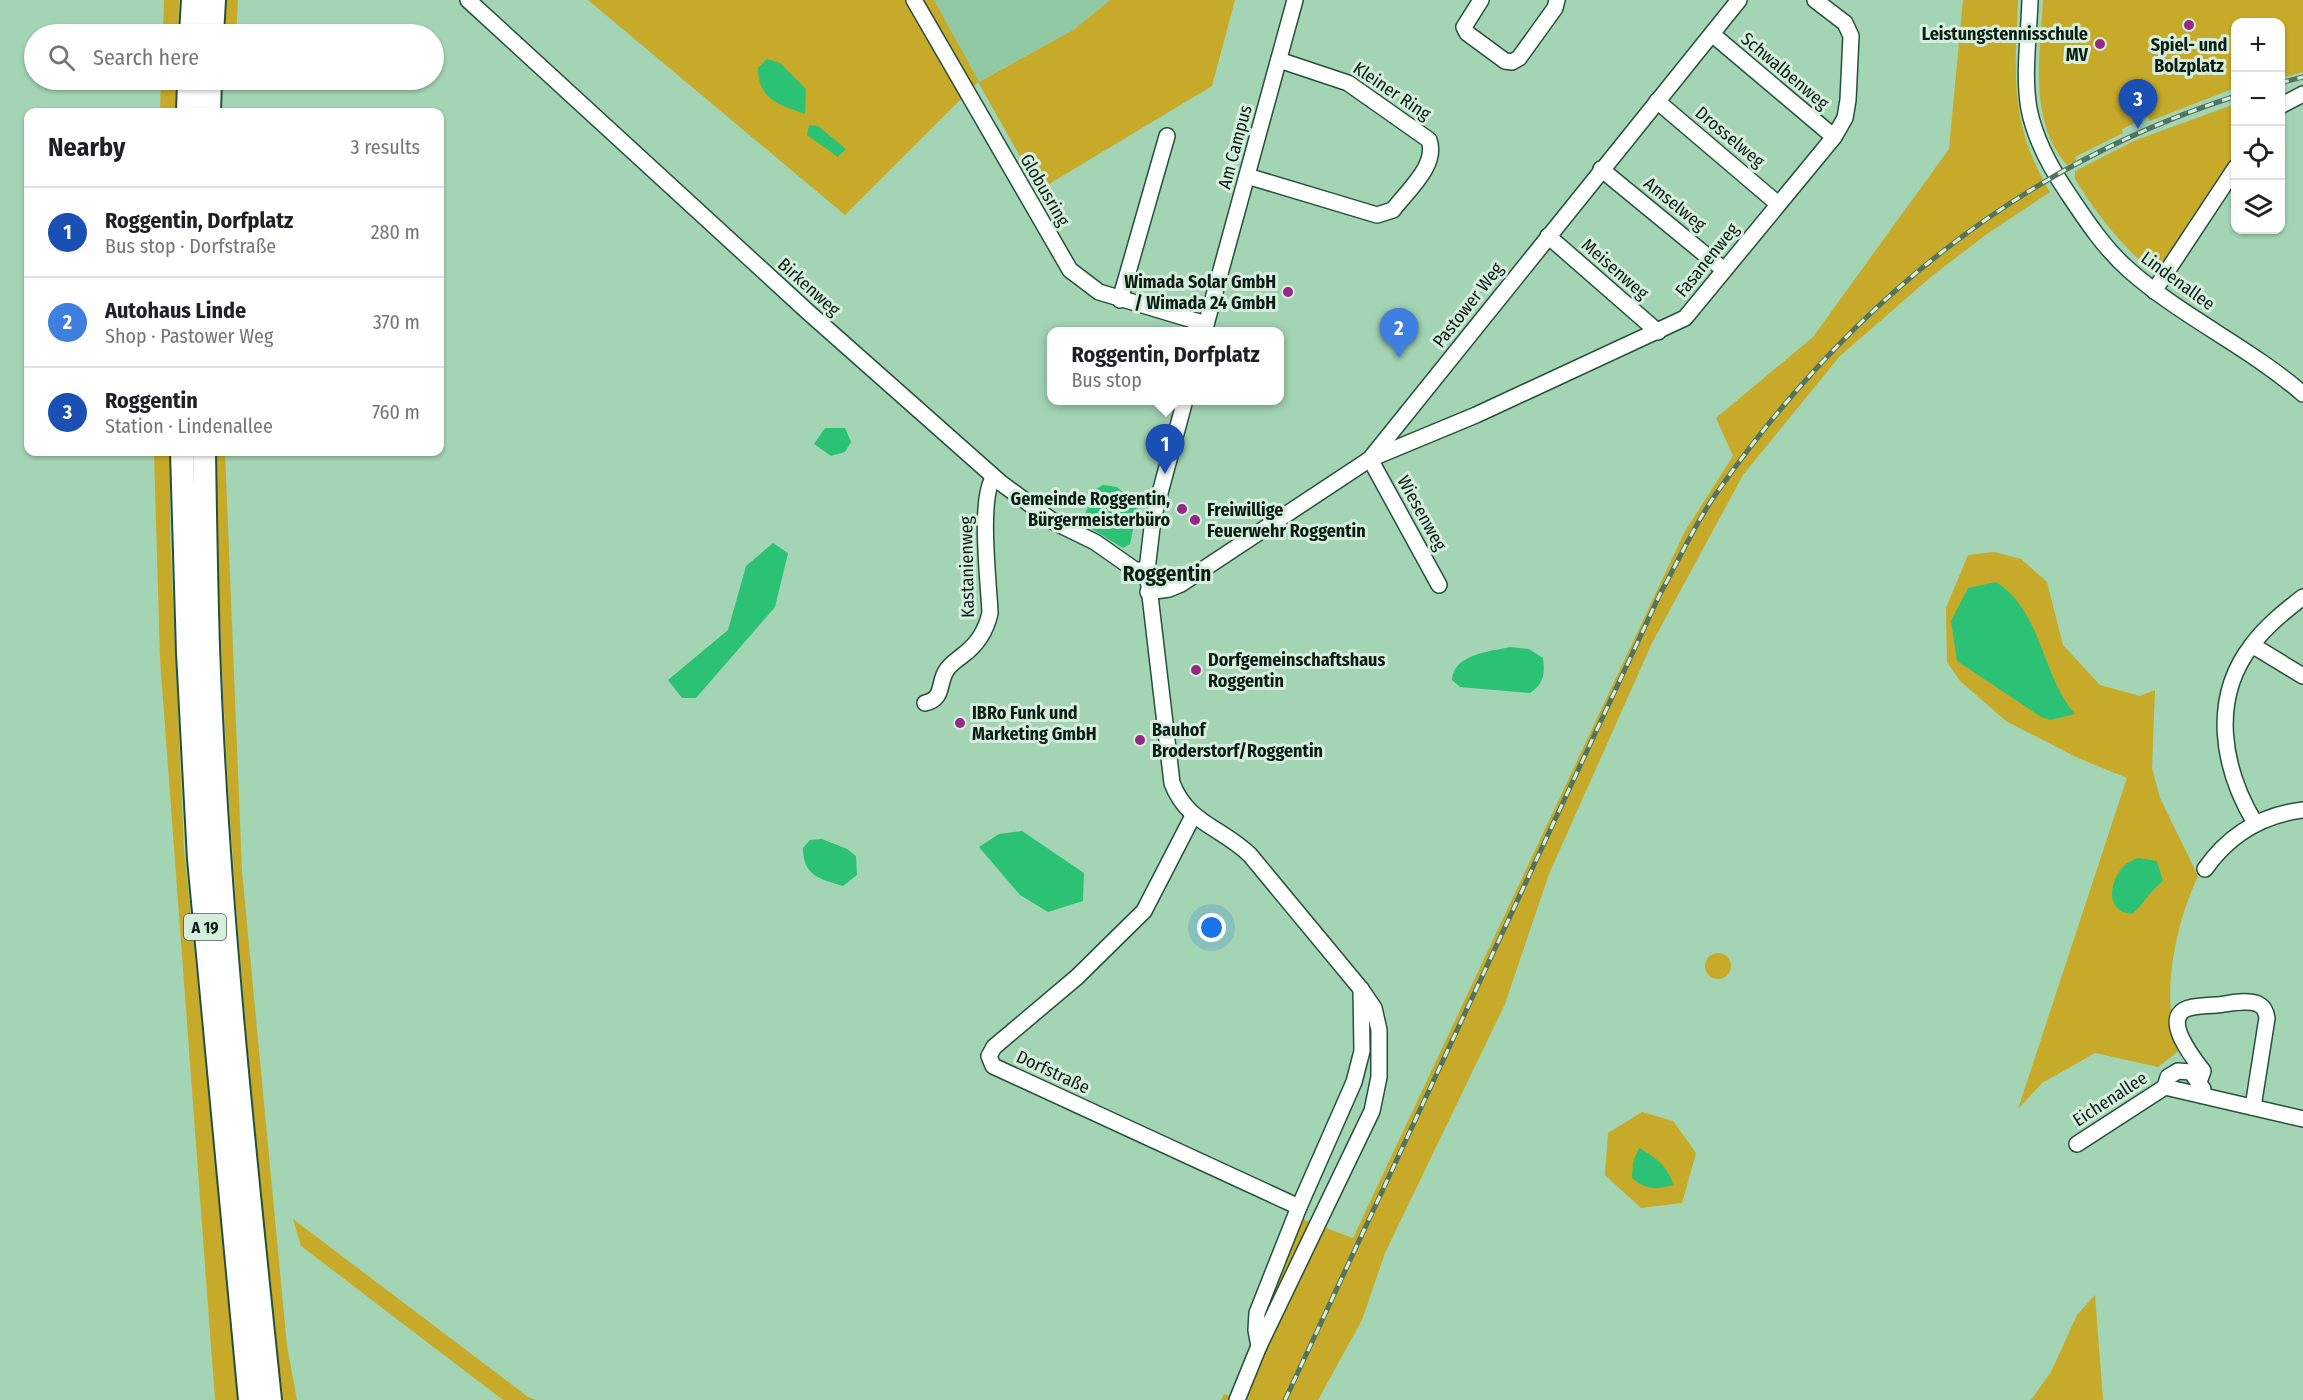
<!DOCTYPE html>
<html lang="en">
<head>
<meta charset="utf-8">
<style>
  body { margin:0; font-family:"Fira Sans Condensed",sans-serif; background:#f2f2f2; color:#202124 }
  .controls { position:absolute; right:18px; top:18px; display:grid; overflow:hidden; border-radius:12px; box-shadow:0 2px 4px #0004 }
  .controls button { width:54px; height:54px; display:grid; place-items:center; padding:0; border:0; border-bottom:2px solid #e0e0e0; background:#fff; color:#202124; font:30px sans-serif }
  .you { position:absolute; left:1212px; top:928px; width:21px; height:21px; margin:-15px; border:4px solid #fff; border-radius:50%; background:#1a73e8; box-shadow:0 0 0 9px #1a73e833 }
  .badge { display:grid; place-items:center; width:39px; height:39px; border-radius:50%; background:#972785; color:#fff; font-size:20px; font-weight:700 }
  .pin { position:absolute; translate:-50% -50px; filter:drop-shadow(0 2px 3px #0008) }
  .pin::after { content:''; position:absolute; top:32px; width:21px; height:18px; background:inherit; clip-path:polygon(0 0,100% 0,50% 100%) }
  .popup { position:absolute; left:1047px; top:327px; width:237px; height:78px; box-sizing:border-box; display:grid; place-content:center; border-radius:12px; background:#fff; filter:drop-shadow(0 2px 4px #0005); font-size:20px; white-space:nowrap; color:#757577 }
  .popup b { font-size:22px; color:#202124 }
  .popup::after { content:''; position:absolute; left:50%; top:100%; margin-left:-12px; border:12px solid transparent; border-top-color:#fff }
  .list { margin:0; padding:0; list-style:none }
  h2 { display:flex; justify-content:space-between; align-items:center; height:78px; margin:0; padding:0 24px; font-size:26px }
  h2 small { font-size:20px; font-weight:400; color:#757577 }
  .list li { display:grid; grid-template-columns:39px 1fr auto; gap:18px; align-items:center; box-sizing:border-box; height:90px; padding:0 24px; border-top:2px solid #e0e0e0 }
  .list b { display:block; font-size:22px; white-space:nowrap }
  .list p { margin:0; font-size:20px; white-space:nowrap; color:#757577 }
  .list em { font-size:20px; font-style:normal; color:#757577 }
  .icon { flex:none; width:33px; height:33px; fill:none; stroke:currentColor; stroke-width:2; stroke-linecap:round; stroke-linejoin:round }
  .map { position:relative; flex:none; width:2303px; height:1400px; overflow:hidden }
  .search { position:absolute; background:#fff; box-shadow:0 2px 4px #0004; left:24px; top:24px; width:420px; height:66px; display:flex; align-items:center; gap:15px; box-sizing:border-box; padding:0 21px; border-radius:33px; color:#757577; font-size:22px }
  .panel { position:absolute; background:#fff; box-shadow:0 2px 4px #0004; left:24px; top:108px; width:420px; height:348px; border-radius:12px }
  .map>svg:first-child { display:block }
  .built { fill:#91c9a5 }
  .green { fill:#c7aa29 }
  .water { fill:#2bc276 }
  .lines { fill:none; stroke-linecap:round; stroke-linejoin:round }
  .minor-casing { stroke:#245237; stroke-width:18 }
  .highway-casing { stroke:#245237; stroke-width:26 }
  .minor { stroke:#fff; stroke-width:15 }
  .highway { stroke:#fff; stroke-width:22 }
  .rail-casing { stroke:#52745e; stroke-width:5 }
  .rail { stroke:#d6eedd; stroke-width:3; stroke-dasharray:9; stroke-linecap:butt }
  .poi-dot { fill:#972785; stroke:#d6eedd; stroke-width:2 }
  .labels { text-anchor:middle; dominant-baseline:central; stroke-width:6; stroke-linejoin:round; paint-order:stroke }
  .shield { fill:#d6eedd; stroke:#465c4e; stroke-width:1.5 }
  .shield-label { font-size:16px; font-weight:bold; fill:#091d11 }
  .poi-label { font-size:18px; font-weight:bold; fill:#091d11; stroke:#d6eedd; text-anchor:start }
  .street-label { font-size:18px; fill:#091d11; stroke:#d6eedd }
  .quarter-label { font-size:21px; font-weight:bold; fill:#091d11; stroke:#d6eedd }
</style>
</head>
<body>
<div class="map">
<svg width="2303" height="1400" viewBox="0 0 2303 1400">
  <rect width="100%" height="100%" fill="#a3d4b3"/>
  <polygon class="built" points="934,0 1110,0 1075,29 978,82"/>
  <g class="green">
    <polygon points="164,0 179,0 178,34 163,34"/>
    <polygon points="225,0 238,0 236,34 223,34"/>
    <polygon points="588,0 934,0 979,82 1075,29 1110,0 1235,0 1212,86 1039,190 978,82 845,215"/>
    <path d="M1963,0H2018C2015,76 2009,124 2050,192L1987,234L1932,276L1840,356L1743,475L1652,643L1549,874L1505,1004L1385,1253L1362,1320L1318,1400H1221L1224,1394L1243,1399L1258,1327L1297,1217L1353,1238L1685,531L1733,456L1716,418L1813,337L1949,149Z"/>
    <path d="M2043,0H2303V72L2281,78L2280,22H2236L2235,88L2150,121L2148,117L2122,129L2123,133L2075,157L2076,161L2067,165C2028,121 2040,54 2043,0Z"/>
    <polygon points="161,80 176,80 175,112 160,112"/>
    <path d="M2235,104V174L2184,256L2170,286C2130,256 2101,221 2075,179V171L2136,140Z"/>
    <polygon points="154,452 170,452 170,533 184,849 240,1400 215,1400 160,659"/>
    <path d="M216,452H225L242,871L287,1346L297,1400H282C249,1085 219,769 216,452Z"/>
    <path d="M1994,552L2021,559L2047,582L2063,645L2100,685L2140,696L2155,690L2152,768L2160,798L2198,876C2179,917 2167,968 2171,1013C2173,1024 2178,1037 2181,1049L2158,1067L2095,1053L2042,1083L2018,1109L2127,778L2078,758L2006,721L1960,681L1947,662L1946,608L1968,555Z"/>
    <circle cx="1718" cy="966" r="13"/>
    <polygon points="1642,1112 1673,1121 1696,1153 1682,1203 1641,1208 1605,1175 1608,1133"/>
    <polygon points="293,1219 528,1397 536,1400 503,1400 301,1246"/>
    <polygon points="2095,1295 2103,1400 2031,1400 2051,1372 2077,1315"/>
  </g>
  <g class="water">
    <path d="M767,59L780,63L806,89L805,114C780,105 758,100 758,68Z"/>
    <polygon points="809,125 818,126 846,149 838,157 807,135"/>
    <polygon points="825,428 845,428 851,442 845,452 831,456 814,444"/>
    <polygon points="1103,485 1117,487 1138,506 1130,544 1123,548 1087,526 1083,519 1096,489"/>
    <polygon points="773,543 788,553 775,607 696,698 682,698 668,680 728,630 746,566"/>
    <path d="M1996,582C2042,611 2042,676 2075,714L2051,720L2041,717L1957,661L1951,621L1968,588Z"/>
    <path d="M1510,647L1529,649L1543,658C1545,675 1544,683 1530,693L1460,687L1452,680C1454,654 1488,652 1510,647Z"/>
    <polygon points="1022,831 1084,873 1083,901 1048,912 1020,895 979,847 999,834"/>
    <path d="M822,839L847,849L856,856L857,875L843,886C820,879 803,876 803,848L810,840Z"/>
    <path d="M2138,858L2157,861L2163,881C2150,891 2144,904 2132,914C2104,912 2109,880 2125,865C2128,862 2134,860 2138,858Z"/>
    <path d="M1639,1148C1654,1156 1669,1167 1673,1185C1656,1190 1646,1190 1632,1178L1633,1162Z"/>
  </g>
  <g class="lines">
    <defs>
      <g id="minor">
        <polyline points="468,0 808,312 1001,483 1054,522 1095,542 1135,570 1147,570"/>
        <polyline points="914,0 1070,270 1099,292 1206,324"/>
        <polyline points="1481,0 1464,27 1467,33 1505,61 1512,62 1519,58 1555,8 1557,0"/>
        <path d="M2030,0C2029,36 2023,74 2029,109C2035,139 2050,167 2067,192C2085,219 2104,248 2129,270C2182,317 2249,347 2303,394"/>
        <polyline points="1712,34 1834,137"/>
        <polyline points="1657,101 1778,204"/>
        <polyline points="2280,106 2303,94"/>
        <polyline points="1601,169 1724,270"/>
        <path d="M1247,176L1377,215L1393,210C1408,190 1438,165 1429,140L1348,83L1279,60"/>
        <polyline points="1548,236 1658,332"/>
        <polyline points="2154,291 2236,167"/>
        <polyline points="1120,300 1167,136"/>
        <polyline points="1204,332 1295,0"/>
        <path d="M1185,400L1153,519L1147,570L1172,783C1187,823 1221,827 1250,855L1361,989L1374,1008L1379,1030V1077L1372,1111L1259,1346L1237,1400"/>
        <polyline points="1439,585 1370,459 1476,415 1685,318 1834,137 1845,118 1848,100 1851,36 1845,23 1815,0"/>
        <polyline points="1148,592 1169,589 1181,584 1370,459 1739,0"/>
        <polyline points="2252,645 2303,676"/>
        <path d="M925,703C944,699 938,684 946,671C950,664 957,660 963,655C978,644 986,631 990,613C989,585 978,497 994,477"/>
        <polyline points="1193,816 1144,911 1077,977 994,1047 989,1056 993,1066 1299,1207"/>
        <path d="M2255,823C2222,768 2210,699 2252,645C2266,626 2285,611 2303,597"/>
        <path d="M2205,869C2229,835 2261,815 2303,810"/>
        <path d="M2199,1082L2203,1071C2194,1059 2164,1022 2184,1010C2193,1005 2206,1006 2216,1005C2229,1004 2246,999 2258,1004C2264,1007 2266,1011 2267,1018L2253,1107"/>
        <polyline points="2165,1087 2168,1077 2178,1071 2191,1072 2203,1089"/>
        <polyline points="2077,1144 2165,1087 2303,1119"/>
        <polyline points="1259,1346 1256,1330 1257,1313 1299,1207 1354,1082 1362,1051 1361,989"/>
      </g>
      <g id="highway">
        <polyline points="191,34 193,0"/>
        <polyline points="212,34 214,0"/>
        <polyline points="188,112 189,80"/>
        <polyline points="209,112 210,80"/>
        <polyline points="182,452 188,653 199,859 250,1400"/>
        <path d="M204,452C205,517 206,582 208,647C217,899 244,1150 270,1400"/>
      </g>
    </defs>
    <use href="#minor" class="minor-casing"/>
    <use href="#highway" class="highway-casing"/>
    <use href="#minor" class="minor"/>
    <use href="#highway" class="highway"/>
    <defs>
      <g id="rail">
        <polyline points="2280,83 2303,77"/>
        <path d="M1285,1400L1660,594C1679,560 1695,523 1718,491C1847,307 2019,165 2236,96"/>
      </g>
    </defs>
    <use href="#rail" class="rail-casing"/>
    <use href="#rail" class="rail"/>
  </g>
  <g class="poi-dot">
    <circle cx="2189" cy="25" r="6"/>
    <circle cx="2100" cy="44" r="6"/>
    <circle cx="1288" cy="292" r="6"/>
    <circle cx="1182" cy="509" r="6"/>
    <circle cx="1195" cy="520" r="6"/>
    <circle cx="1196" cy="670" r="6"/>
    <circle cx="960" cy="723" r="6"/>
    <circle cx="1140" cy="740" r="6"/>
  </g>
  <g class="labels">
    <rect class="shield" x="184" y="914" width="42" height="26" rx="4.5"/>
    <g class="shield-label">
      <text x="205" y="927">A 19</text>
    </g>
    <g class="poi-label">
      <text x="2088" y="34" text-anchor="end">Leistungstennisschule<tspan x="2088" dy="21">MV</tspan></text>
      <text x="2189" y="45" text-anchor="middle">Spiel- und<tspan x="2189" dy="21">Bolzplatz</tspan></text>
      <text x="1276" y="282" text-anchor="end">Wimada Solar GmbH<tspan x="1276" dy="21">/ Wimada 24 GmbH</tspan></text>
      <text x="1170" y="499" text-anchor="end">Gemeinde Roggentin,<tspan x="1170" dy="21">Bürgermeisterbüro</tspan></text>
      <text x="1207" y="510">Freiwillige<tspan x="1207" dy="21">Feuerwehr Roggentin</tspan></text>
      <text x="1208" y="660">Dorfgemeinschaftshaus<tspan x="1208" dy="21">Roggentin</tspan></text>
      <text x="972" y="713">IBRo Funk und<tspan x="972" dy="21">Marketing GmbH</tspan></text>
      <text x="1152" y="730">Bauhof<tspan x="1152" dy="21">Broderstorf/Roggentin</tspan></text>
    </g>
    <g class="street-label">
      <text transform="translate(1785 71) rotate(40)">Schwalbenweg</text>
      <text transform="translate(1392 91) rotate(34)">Kleiner Ring</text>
      <text transform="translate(1730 137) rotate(40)">Drosselweg</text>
      <text transform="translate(1235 147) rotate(-75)">Am Campus</text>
      <text transform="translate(1045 190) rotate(60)">Globusring</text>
      <text transform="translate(1675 204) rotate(39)">Amselweg</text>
      <text transform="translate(1707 260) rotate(-51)">Fasanenweg</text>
      <text transform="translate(1615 269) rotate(41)">Meisenweg</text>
      <text transform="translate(2178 281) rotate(36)">Lindenallee</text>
      <text transform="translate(809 287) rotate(42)">Birkenweg</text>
      <text transform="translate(1468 305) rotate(-52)">Pastower Weg</text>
      <text transform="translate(1422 513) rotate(61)">Wiesenweg</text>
      <text transform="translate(967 567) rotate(-91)">Kastanienweg</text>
      <text transform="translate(1053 1072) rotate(25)">Dorfstraße</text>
      <text transform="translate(2110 1099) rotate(-33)">Eichenallee</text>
    </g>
    <g class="quarter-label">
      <text x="1167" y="574">Roggentin</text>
    </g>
  </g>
</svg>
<div class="controls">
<button>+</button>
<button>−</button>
<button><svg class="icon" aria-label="locate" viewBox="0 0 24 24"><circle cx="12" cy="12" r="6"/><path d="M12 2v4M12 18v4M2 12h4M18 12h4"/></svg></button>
<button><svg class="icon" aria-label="layers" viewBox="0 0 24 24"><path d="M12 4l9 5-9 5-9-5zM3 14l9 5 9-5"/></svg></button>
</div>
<div class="you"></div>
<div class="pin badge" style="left:1165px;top:474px;background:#1a4fb4">1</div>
<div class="popup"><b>Roggentin, Dorfplatz</b>Bus stop</div>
<div class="pin badge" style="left:1399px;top:358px;background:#3f7fe0">2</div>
<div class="pin badge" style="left:2138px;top:129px;background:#1a4fb4">3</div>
<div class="search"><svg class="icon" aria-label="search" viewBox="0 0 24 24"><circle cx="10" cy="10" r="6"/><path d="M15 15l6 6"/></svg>Search here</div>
<section class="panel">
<h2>Nearby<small>3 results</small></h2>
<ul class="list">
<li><span class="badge" style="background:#1a4fb4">1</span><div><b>Roggentin, Dorfplatz</b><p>Bus stop · Dorfstraße</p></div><em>280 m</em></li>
<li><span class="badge" style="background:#3f7fe0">2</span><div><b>Autohaus Linde</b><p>Shop · Pastower Weg</p></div><em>370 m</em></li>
<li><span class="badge" style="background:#1a4fb4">3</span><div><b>Roggentin</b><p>Station · Lindenallee</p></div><em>760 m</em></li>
</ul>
</section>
</div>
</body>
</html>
